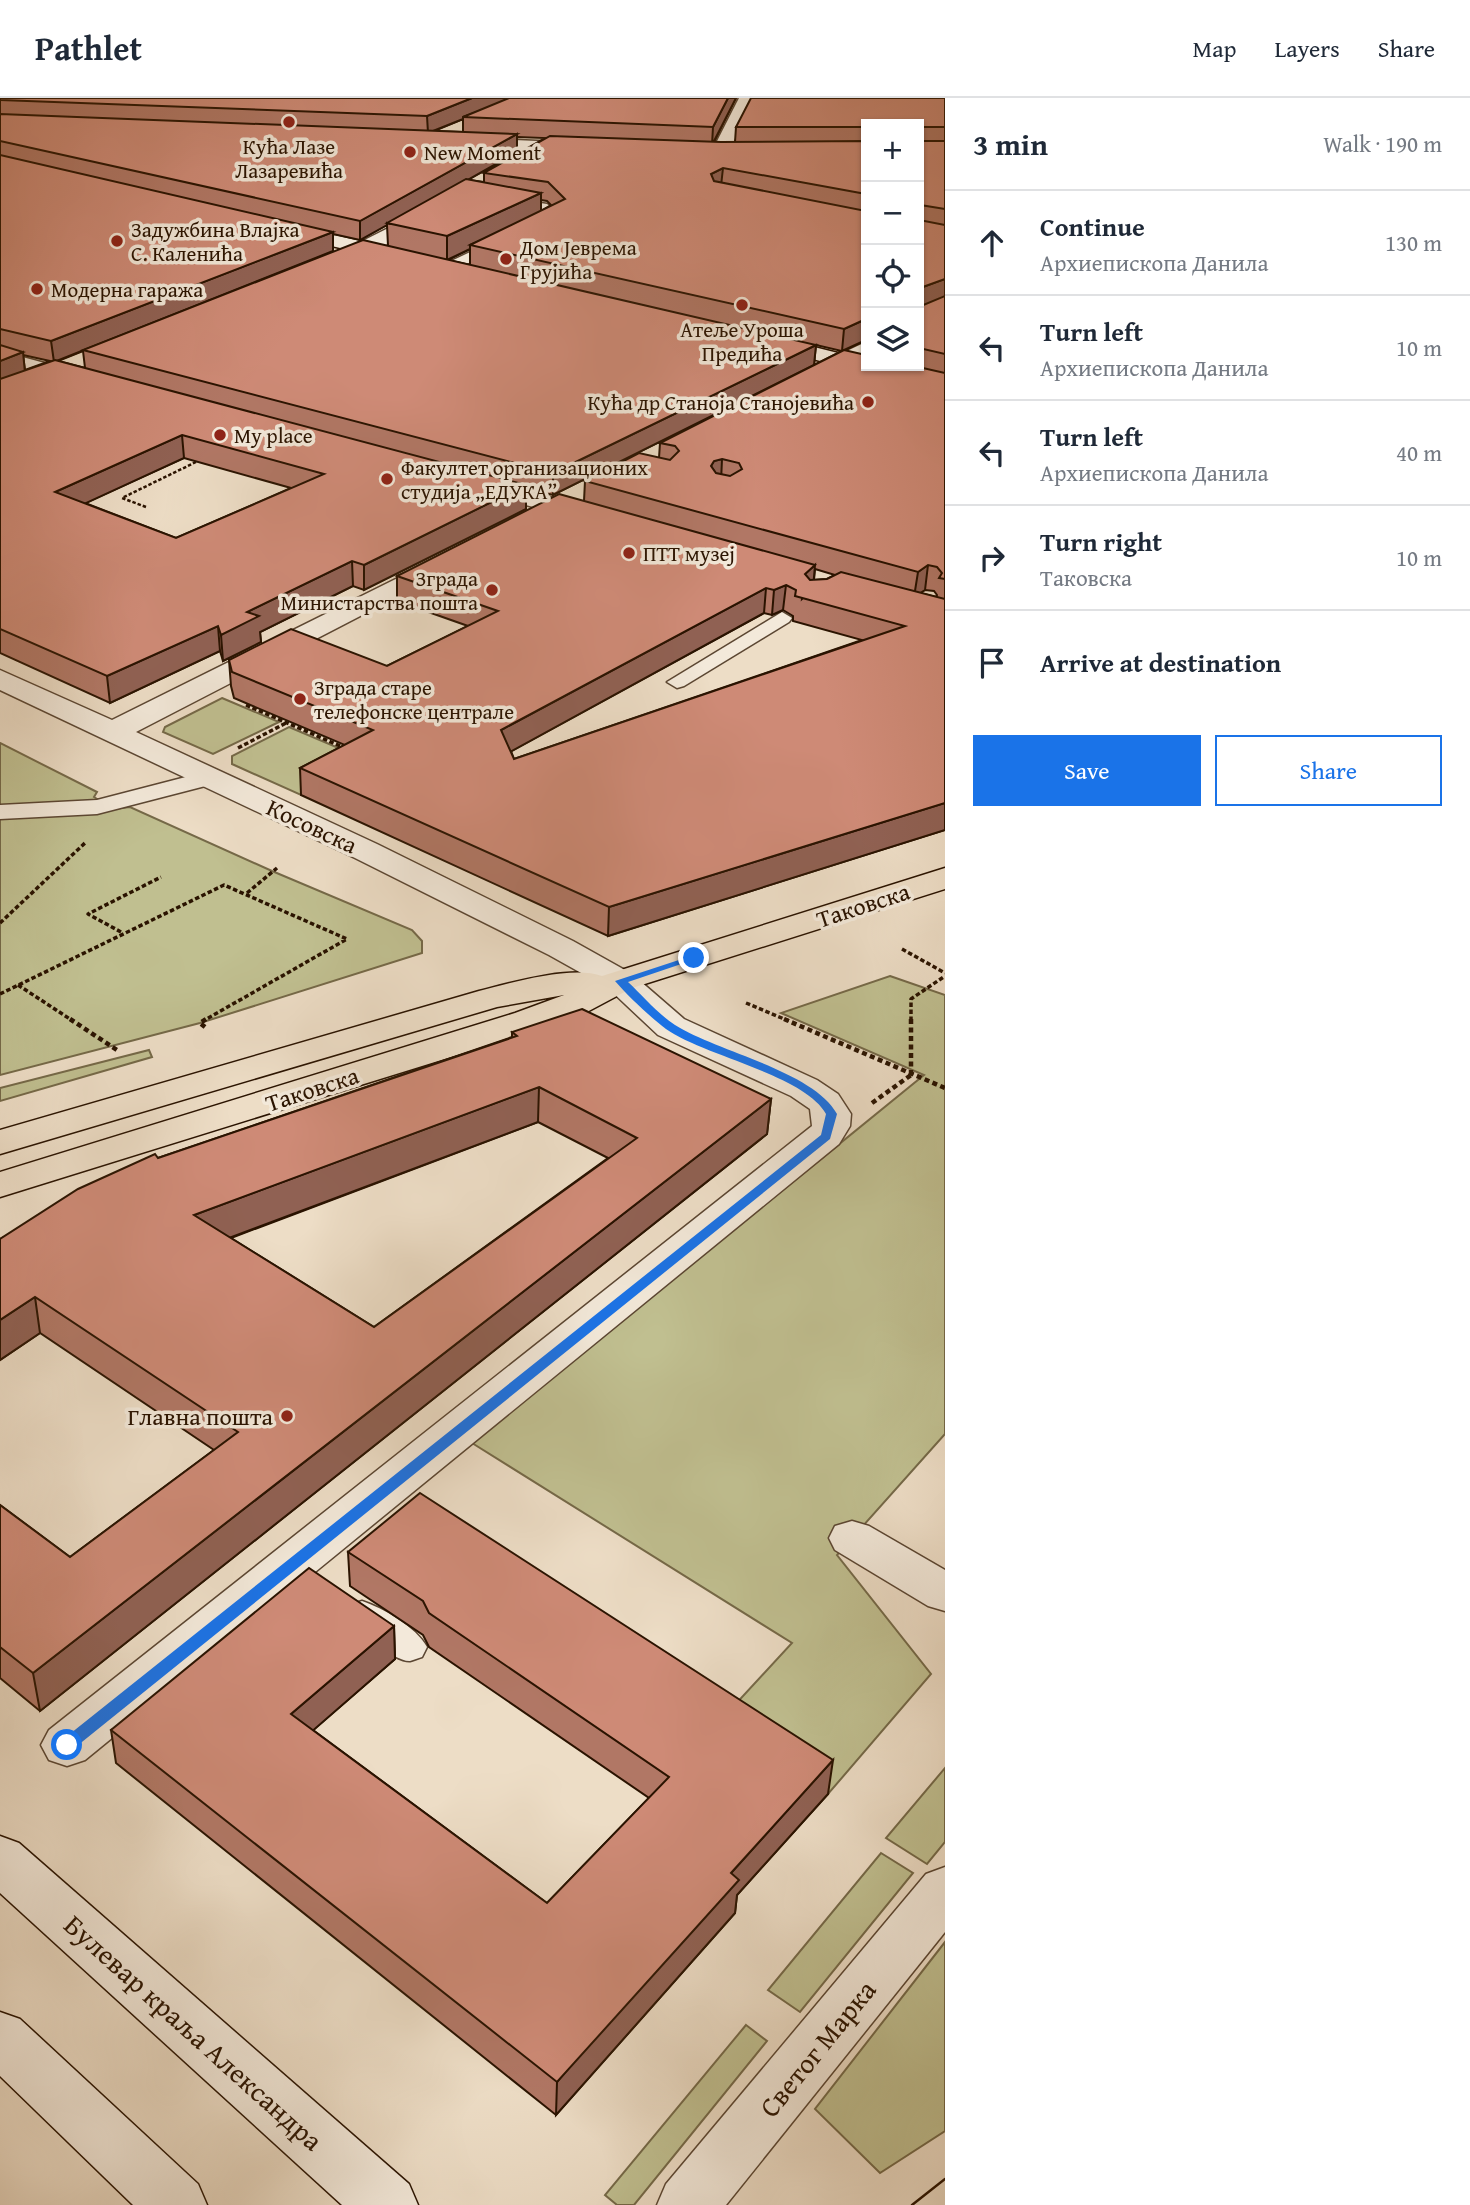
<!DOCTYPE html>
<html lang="en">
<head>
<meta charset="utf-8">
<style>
  body { margin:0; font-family:"Gentium Book Plus",serif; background:#f2f2f3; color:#1f2937 }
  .controls { position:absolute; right:21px; top:21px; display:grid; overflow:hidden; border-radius:0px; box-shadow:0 2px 5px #0004 }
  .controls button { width:63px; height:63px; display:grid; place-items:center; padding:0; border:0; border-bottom:2px solid #e0e1e3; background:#fff; color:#1f2937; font:35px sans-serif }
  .stop { position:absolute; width:21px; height:21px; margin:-16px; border:5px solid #1a73e8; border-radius:50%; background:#fff }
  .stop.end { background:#1a73e8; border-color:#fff; box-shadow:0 2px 7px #0008 }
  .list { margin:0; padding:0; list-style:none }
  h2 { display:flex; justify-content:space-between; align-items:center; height:91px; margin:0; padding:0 28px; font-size:30px }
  h2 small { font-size:23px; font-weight:400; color:#747a83 }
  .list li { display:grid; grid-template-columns:46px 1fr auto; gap:21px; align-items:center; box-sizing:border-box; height:105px; padding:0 28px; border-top:2px solid #e0e1e3 }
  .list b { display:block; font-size:26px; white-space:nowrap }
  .list p { margin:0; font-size:23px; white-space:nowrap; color:#747a83 }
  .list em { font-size:23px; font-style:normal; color:#747a83 }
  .actions { display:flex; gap:14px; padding:21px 28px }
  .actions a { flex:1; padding:16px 0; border:2px solid #1a73e8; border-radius:0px; text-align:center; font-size:24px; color:#1a73e8 }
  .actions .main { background:#1a73e8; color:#fff }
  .icon { flex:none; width:38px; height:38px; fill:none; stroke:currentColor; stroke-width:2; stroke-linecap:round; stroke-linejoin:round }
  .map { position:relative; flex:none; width:945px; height:2107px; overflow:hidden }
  header { display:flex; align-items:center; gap:42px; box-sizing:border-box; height:98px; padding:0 35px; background:#fff; border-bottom:2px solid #e0e1e3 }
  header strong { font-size:33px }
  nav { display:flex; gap:38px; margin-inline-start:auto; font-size:24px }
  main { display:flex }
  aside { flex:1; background:#fff }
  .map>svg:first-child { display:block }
  .green { fill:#c0bf90; stroke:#756948; stroke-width:2 }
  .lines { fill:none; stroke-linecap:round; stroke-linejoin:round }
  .lane-casing { stroke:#5b4632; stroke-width:3 }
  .street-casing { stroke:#5b4632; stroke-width:3 }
  .secondary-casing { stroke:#2a1300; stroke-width:3 }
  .primary-casing { stroke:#2a1300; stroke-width:3 }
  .path-far2 { stroke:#2a1300; stroke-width:2.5; stroke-dasharray:3.5 2; stroke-linecap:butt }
  .path-far1 { stroke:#2a1300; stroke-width:3.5; stroke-dasharray:4.5 2.5; stroke-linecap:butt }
  .path { stroke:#2a1300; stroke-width:4.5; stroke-dasharray:5 3.5; stroke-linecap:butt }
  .lane { fill:#f3e9da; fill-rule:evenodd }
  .street { fill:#f3e9da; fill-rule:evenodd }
  .secondary { fill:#f3e9da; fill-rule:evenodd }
  .primary { fill:#edddc6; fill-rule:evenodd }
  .tram { stroke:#2a1300; stroke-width:2.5 }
  .wall { fill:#b17765; stroke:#2a1300; stroke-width:2; fill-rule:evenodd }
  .shaded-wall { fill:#906153; stroke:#2a1300; stroke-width:2 }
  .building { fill:#ce8a76; stroke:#2a1300; stroke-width:2; fill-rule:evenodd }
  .route { fill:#1a73e8 }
  .poi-dot { fill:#8f2418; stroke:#f3e9da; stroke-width:2.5 }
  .labels { text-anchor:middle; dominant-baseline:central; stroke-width:7; stroke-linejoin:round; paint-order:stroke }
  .far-poi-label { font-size:21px; fill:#2a1300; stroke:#f3e9da; text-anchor:start }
  .street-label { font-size:24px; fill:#2a1300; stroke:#f3e9da }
  .poi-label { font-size:24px; fill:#2a1300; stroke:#f3e9da; text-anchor:end }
  .near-street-label { font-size:28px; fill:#2a1300; stroke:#f3e9da }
</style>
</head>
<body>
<header>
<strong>Pathlet</strong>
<nav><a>Map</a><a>Layers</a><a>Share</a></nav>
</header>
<main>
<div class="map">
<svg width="945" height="2107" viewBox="0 0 945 2107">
  <rect width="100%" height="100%" fill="#edddc6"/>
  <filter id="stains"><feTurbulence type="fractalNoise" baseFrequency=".00286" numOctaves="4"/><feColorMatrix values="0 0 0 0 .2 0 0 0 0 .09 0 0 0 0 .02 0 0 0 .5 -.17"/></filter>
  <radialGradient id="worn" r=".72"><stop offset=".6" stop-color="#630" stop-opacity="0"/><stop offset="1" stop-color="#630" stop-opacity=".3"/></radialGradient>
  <g class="green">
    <polygon points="222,600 279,624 213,656 163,634 165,629"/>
    <polygon points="289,629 367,662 301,697 232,666 232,658"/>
    <polygon points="0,645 97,694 94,699 113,711 130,709 272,773 412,832 422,843 422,855 200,925 0,977"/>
    <polygon points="890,878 945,897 945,1336 837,1457 931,1576 828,1696 719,1624 792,1545 472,1345 924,977 781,915"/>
    <polygon points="149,952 152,959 0,1003 0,990"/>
    <polygon points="945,1670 945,1744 927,1766 886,1740"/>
    <polygon points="881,1755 913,1775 800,1914 768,1892"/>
    <polygon points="945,1844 945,2033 880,2075 815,2011"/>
    <polygon points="746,1927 767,1943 634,2107 617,2107 605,2097"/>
  </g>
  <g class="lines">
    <defs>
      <g id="lane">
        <polygon points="506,100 547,106 562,119 455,172 445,172 445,166 546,118 538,112 501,107 501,101"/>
        <polygon points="782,514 792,520 789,524 684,588 677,590 667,584"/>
        <polygon points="209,673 217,675 220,680 217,685 97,716 0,721 0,707 97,702"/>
        <path d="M362,1503C383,1510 416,1529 427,1549L422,1559C418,1560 414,1562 410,1563C395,1564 351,1530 344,1517L350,1507Z"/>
      </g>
      <g id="street">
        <polygon points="739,0 755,0 726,59 714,59 711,55"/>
        <polygon points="464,40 585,45 594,50 585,55 458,49 456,45 458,41"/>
        <polygon points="432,108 441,114 439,118 373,154 329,171 319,165"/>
        <polygon points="866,244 866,258 818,284 802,284 799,279 802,274"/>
        <polygon points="0,253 93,278 96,283 85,290 0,266"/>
        <polygon points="475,379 602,413 605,418 602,423 593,425 466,391 463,386 466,381"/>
        <polygon points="444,457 453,460 457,465 453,470 136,634 377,746 573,843 632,876 684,921 817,982 838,996 851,1016 850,1028 839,1046 85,1662 67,1668 49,1662 41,1647 49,1632 812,1028 810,1011 791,998 658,937 608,890 549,857 355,760 0,592 0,572 112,622"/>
        <polygon points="852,1423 869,1428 945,1472 945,1513 928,1508 835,1452 829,1440 835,1428"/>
        <polygon points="945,1769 945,1834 726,2107 657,2107 666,2086 926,1776"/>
      </g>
      <g id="secondary">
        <polygon points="282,125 408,154 411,158 401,164 275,135 273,131 275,127"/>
        <polygon points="766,237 866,262 866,268 877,268 866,275 759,247 755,243"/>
        <polygon points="0,1738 19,1745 409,2086 418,2107 342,2107 0,1795"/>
        <polygon points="0,1914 20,1921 198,2086 207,2107 133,2107 0,1978"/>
      </g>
      <path id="primary" d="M945,770V791L632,890L585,915L541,931L0,1099V1074L515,915L564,897L497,909L0,1056V1032L479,893C510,885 572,867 602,878Z"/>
    </defs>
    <use href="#lane" class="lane-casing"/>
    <use href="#street" class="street-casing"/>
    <use href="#secondary" class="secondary-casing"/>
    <use href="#primary" class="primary-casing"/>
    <polyline class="path-far2" points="146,409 122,400 196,364"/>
    <g class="path-far1">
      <polyline points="246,607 347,651"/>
      <polyline points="238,650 286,625"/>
      <polyline points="247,795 277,770"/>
      <polyline points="0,825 86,744"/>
      <polyline points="121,834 88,816 161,779"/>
      <polyline points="902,851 945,875"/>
      <polyline points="18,887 73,923"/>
      <polyline points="0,896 224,787 347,841 203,923"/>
      <polyline points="746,905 789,923"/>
      <polyline points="911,923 911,901 945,878"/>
    </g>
    <g class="path">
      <polyline points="70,921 117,952"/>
      <polyline points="784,921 945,990"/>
      <polyline points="911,921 911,977"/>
      <polyline points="205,929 200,925 206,921"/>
      <polyline points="872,1005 911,977"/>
    </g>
    <use href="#lane" class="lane"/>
    <use href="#street" class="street"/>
    <use href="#secondary" class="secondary"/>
    <use href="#primary" class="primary"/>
    <polyline class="tram" points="912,2107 945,2081"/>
  </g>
  <g class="wall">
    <path d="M0,0H736L714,44H735L736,29L945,0V732L608,838L301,697L300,670L345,647L234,600L231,588L229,562L387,568L468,528L397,503V478L584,403L585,383L659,360L660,345L782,283L553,397L526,390V411L364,492L353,488L260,534L261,544L223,563L220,553L110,605L0,555ZM463,21V34L434,33ZM866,26H919V268H866L845,252L866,242ZM517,39L545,40L484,75V84L468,82L517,54ZM541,102L547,103L551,107L541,113ZM387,127L388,148L135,232L333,153V136L360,142ZM470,151V167L448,162ZM816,247L842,253L814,267ZM83,253L85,270L58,263ZM23,257L50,263L25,272ZM184,360L291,390L176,440L85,405ZM815,471L835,477L827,481L814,482ZM925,492L934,493L937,497L936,499L920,495ZM783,512L793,518V523L862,542L514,661L511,653L764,515L772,517Z"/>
    <path d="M512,934L771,1001L767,1036L40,1613L0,1580V1407L70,1459L214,1352L40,1235L0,1262V1141L158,1060L512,939ZM538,1024L608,1060L374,1229L231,1140Z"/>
    <polygon points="348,1454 828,1696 737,1797 735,1815 556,2017 116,1665 111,1632 394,1528 395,1561 313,1632 547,1805 649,1700 429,1549 423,1537 350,1488"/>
  </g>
  <g class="shaded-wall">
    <polygon points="472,0 515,0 463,19 463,21 428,35 427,18"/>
    <polygon points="728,0 736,0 712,47 713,29"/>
    <polygon points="517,36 517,54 390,126 387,125 387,127 360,142 360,123"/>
    <polygon points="723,70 721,88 710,94 711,76"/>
    <polygon points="541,95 541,117 470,147 470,151 447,162 447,138"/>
    <polygon points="333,134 333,153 54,264 51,243"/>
    <polygon points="945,181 945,200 919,210 920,190"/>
    <polygon points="866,221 866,242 842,253 844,231"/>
    <polygon points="816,247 814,267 553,397 553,375"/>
    <polygon points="23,254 25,275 0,286 0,263"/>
    <polygon points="182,337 184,360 58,418 55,394"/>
    <polygon points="722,361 721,384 711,368 714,363"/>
    <polygon points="526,387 526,411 364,492 364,467"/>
    <polygon points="352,463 353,488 260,534 261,544 223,563 221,537 247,514"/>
    <polygon points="815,467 813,491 802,501 805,476"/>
    <polygon points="928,467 925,492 914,499 918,474"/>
    <polygon points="786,487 783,512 772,517 774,492"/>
    <polygon points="766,490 764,515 501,659 501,632"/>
    <polygon points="218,528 220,553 110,605 107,578"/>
    <polygon points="945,705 945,732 608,838 609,809"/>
    <polygon points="539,989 538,1024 197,1152 194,1117"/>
    <polygon points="771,1001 767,1036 40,1613 33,1575"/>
    <polygon points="35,1199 40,1235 0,1262 0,1222"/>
    <polygon points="394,1528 395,1561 294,1649 291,1616"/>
    <polygon points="833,1662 828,1696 737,1797 735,1815 556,2017 557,1984 731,1775"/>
  </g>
  <g class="building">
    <polygon points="0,0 472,0 427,18 0,2"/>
    <polygon points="509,0 728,0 713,29 463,19"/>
    <polygon points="751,0 945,0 945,29 919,29 919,43 945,43 945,111 920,107 919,122 945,127 945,181 920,190 921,208 945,198 945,256 919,250 919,26 866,26 866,29 736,29"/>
    <polygon points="0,16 517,36 360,123 0,43"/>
    <polygon points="550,38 721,44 866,43 866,96 723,70 711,76 714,83 866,113 866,221 844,231 470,147 565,101 548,84 484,75"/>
    <polygon points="0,57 333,134 51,243 0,231"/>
    <polygon points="466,81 541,95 447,138 387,125"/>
    <polygon points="363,142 816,247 553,375 83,252"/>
    <polygon points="0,247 23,254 0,263"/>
    <path d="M844,252L866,257V268H914L945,275V481L939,480L942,475L937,469L928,467L918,474L585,383L639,355L670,362L679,353L675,348L660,345ZM722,361L739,365L742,371L730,378L716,375L711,368L714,363Z"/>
    <path d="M55,262L526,387L364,467L352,463L247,514L259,518L221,537L218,528L107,578L0,531V281ZM182,337L324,376L176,440L55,394Z"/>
    <path d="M559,396L815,467L805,476L810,482L827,481L841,474L945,501V705L609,809L300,670L373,632L232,574L229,562L291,531L387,568L498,513L397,478ZM786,487L796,492L795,498L905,528L514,661L501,632L766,490L774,492Z"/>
    <path d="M582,911L771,1001L33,1575L0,1549V1407L70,1459L238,1334L35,1199L0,1222V1141L78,1091L155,1056L158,1060L517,938L512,934ZM539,989L637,1040L374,1229L194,1117Z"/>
    <polygon points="420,1395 833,1662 731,1775 739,1782 557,1984 111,1632 309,1470 394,1528 291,1616 547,1805 669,1679 429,1515 423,1503 348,1454"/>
  </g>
  <path class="route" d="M691,858L699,860L628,884C643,898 658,916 675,927C718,954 813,973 837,1016L830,1041L72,1652H61V1643L821,1037L826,1016C805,977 704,958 666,931C649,918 629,899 615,883Z"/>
  <g class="poi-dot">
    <circle cx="289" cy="24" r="7"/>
    <circle cx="410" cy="54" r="7"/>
    <circle cx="117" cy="143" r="7"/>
    <circle cx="506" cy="161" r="7"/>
    <circle cx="37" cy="191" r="7"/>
    <circle cx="742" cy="207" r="7"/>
    <circle cx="868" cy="304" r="7"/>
    <circle cx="220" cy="337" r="7"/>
    <circle cx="387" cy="381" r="7"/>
    <circle cx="629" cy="455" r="7"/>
    <circle cx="492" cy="492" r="7"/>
    <circle cx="300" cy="601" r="7"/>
    <circle cx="287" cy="1318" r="7"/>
  </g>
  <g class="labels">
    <g class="far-poi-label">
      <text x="289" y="48" text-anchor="middle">Кућа Лазе<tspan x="289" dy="24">Лазаревића</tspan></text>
      <text x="424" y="54">New Moment</text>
      <text x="131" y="131">Задужбина Влајка<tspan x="131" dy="24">С. Каленића</tspan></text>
      <text x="520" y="149">Дом Јеврема<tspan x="520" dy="24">Грујића</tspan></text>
      <text x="51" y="191">Модерна гаража</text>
      <text x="742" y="231" text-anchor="middle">Атеље Уроша<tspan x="742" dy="24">Предића</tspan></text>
      <text x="854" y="304" text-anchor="end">Кућа др Станоја Станојевића</text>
      <text x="234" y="337">My place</text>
      <text x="401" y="369">Факултет организационих<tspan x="401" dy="24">студија „ЕДУКА”</tspan></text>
      <text x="643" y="455">ПТТ музеј</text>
      <text x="478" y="480" text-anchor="end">Зграда<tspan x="478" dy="24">Министарства пошта</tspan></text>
      <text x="314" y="589">Зграда старе<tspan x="314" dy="24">телефонске централе</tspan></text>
    </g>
    <g class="street-label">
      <text transform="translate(312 728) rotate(25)">Косовска</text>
      <text transform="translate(863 807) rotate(-18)">Таковска</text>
      <text transform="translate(312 991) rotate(-18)">Таковска</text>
    </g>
    <g class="poi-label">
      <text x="273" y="1318">Главна пошта</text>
    </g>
    <g class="near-street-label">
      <text transform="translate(194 1934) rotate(42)">Булевар краља Александра</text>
      <text transform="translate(817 1950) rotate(-51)">Светог Марка</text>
    </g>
  </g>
  <rect width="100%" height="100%" filter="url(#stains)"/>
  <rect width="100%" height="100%" fill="url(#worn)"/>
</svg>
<div class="controls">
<button>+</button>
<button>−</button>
<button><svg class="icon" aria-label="locate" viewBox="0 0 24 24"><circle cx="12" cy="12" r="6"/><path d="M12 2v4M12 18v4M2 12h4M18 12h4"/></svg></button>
<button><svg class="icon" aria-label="layers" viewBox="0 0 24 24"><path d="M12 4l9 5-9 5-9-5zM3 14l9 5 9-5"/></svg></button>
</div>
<div class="stop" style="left:67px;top:1647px"></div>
<div class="stop end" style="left:694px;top:860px"></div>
</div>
<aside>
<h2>3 min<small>Walk · 190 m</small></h2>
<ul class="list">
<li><svg class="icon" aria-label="ahead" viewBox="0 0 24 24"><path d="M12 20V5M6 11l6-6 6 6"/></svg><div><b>Continue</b><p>Архиепископа Данила</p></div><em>130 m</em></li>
<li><svg class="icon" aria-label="left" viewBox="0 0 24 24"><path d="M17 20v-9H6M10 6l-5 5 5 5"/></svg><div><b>Turn left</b><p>Архиепископа Данила</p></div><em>10 m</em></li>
<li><svg class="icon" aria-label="left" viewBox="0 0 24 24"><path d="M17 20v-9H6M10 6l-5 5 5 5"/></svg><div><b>Turn left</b><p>Архиепископа Данила</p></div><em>40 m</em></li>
<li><svg class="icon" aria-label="right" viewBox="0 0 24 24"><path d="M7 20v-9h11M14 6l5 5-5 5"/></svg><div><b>Turn right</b><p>Таковска</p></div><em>10 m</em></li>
<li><svg class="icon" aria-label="arrive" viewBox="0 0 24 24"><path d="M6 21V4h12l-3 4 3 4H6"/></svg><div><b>Arrive at destination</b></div></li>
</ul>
<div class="actions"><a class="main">Save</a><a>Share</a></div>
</aside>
</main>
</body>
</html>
